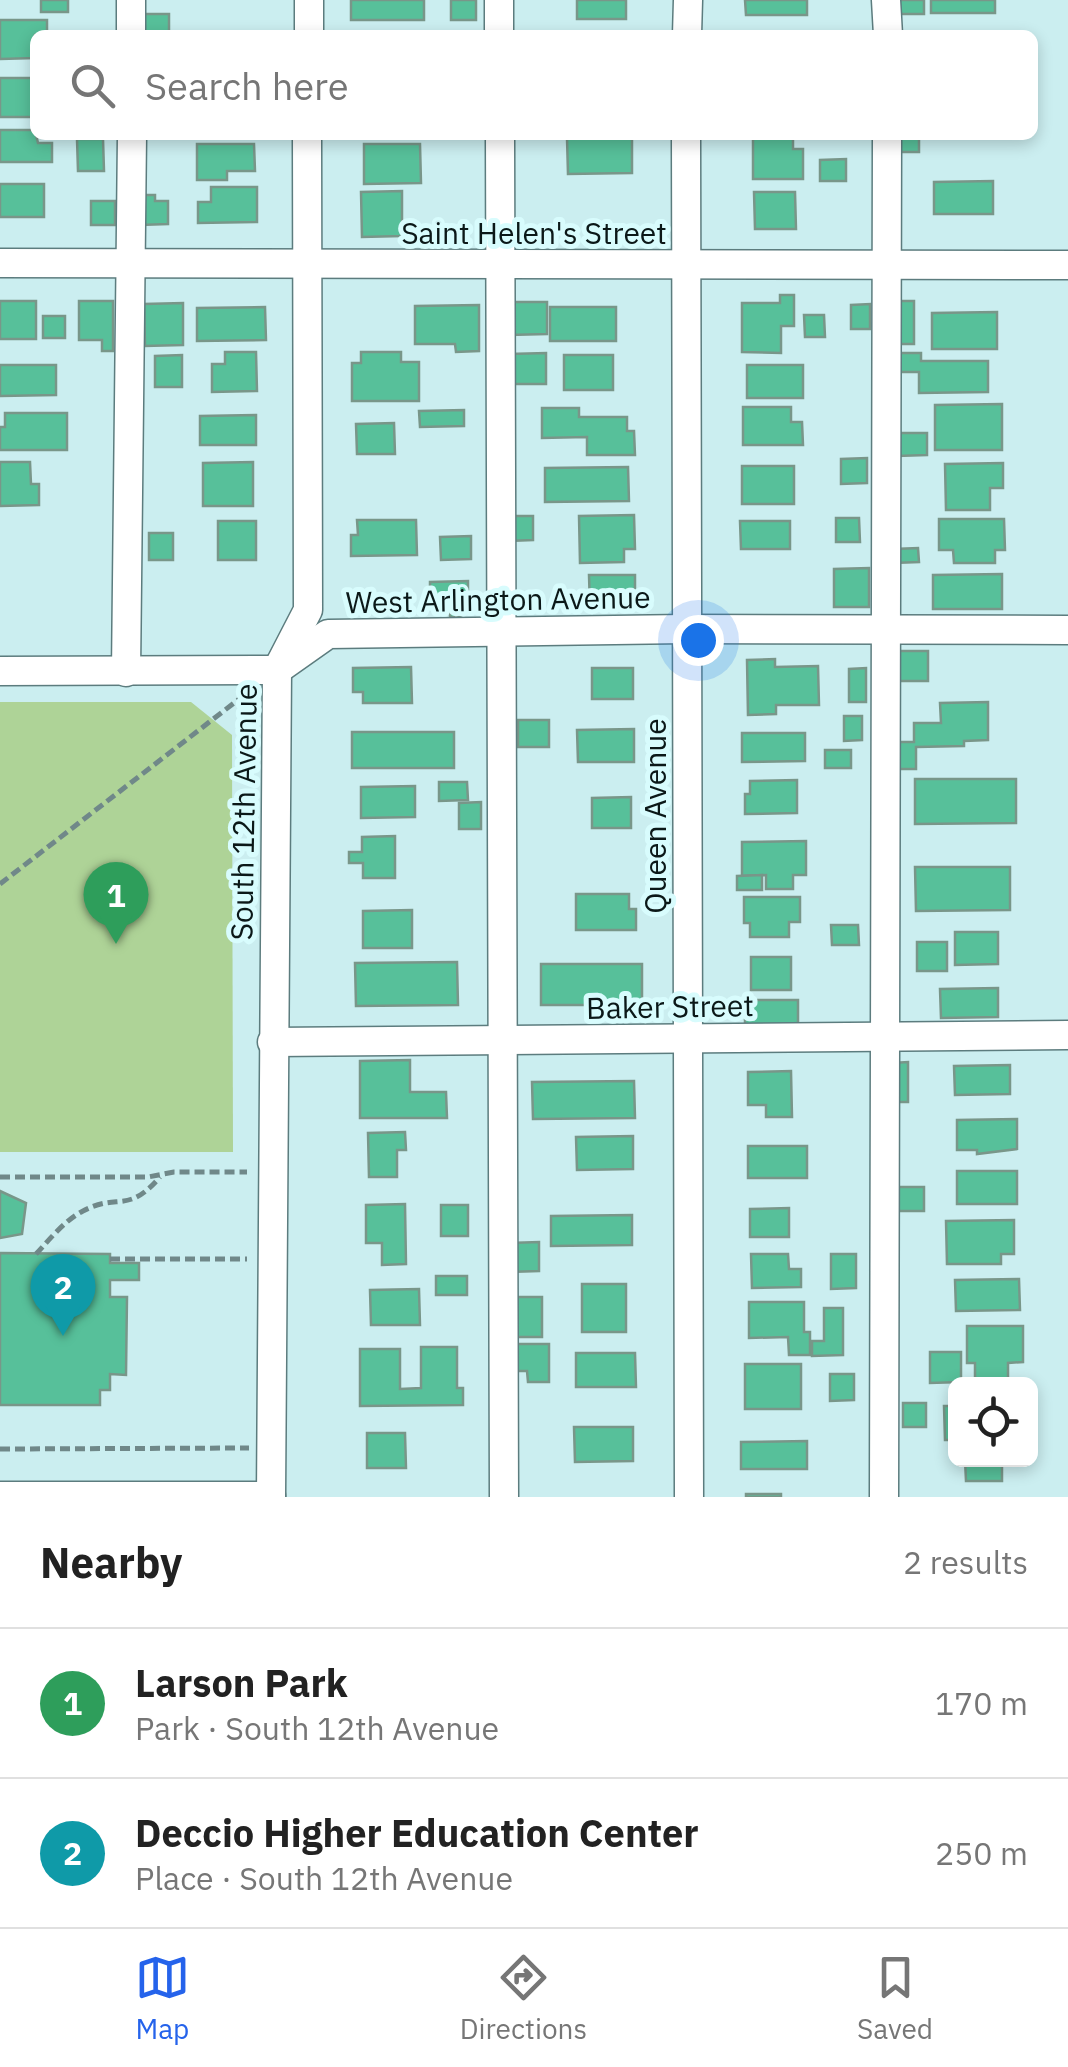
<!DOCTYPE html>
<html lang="en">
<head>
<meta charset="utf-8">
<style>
  body { margin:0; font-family:"IBM Plex Sans",sans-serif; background:#f6f6f6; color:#222 }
  .controls { position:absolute; right:30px; bottom:30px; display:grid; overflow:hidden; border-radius:15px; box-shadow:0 5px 15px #0003 }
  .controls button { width:90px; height:90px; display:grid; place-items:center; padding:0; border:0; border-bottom:2px solid #e0e0e0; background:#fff; color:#222; font:50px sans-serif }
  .you { position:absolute; left:698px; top:640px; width:35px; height:35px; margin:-25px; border:8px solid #fff; border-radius:50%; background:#1a73e8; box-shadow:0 0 0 15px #1a73e833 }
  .badge { display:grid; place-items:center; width:65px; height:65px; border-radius:50%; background:#2563eb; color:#fff; font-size:32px; font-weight:700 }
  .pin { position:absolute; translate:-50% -82px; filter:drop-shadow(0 2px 5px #0008) }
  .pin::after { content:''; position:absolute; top:52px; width:35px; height:30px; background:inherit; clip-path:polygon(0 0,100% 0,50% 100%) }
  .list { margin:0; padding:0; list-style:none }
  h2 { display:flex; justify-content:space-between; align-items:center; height:130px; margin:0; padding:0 40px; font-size:42px }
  h2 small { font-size:32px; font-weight:400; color:#767676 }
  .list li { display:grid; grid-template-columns:65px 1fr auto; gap:30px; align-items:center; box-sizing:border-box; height:150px; padding:0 40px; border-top:2px solid #e0e0e0 }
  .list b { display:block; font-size:38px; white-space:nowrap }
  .list p { margin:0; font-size:32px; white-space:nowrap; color:#767676 }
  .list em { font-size:32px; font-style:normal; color:#767676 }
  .icon { flex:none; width:55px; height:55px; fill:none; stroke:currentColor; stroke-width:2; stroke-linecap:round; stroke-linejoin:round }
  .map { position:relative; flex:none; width:1068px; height:1497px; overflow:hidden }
  .search { position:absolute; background:#fff; box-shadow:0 5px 15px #0003; left:30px; right:30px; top:30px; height:110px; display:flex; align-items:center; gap:25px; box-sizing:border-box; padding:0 35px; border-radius:15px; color:#767676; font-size:38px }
  .sheet { height:430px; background:#fff }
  nav { display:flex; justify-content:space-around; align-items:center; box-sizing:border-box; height:140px; border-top:2px solid #e0e0e0; background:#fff; font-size:28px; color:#767676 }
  nav a { display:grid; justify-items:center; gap:5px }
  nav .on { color:#2563eb }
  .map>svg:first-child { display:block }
  .green { fill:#aed397 }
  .building { fill:#57c09a; stroke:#799689; stroke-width:2.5 }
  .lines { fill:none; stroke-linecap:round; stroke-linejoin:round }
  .minor-casing { stroke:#5c7c7e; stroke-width:31 }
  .path { stroke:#708889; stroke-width:5; stroke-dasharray:10 5; stroke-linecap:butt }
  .minor { stroke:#fff; stroke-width:28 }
  .labels { text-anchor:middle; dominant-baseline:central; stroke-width:10; stroke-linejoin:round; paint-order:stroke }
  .street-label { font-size:30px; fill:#0b1818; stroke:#d8fcfd }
</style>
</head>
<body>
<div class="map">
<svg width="1068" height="1497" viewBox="0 0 1068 1497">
  <rect width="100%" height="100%" fill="#cbeef0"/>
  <polygon class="green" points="0,702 191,702 232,735 233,1152 0,1152"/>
  <g class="building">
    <rect x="41" y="0" width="27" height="12"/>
    <rect x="351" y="0" width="73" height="20"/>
    <rect x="451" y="0" width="25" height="20"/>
    <rect x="577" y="0" width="49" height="19"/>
    <polygon points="745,0 807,0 807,15 746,15"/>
    <rect x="895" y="0" width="29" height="14"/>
    <rect x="931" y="0" width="64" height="13"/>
    <polygon points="141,14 169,14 169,35 136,35"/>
    <polygon points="0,20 47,20 47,35 35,35 35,58 0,59"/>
    <rect x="0" y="78" width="35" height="39"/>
    <polygon points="0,130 35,130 38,143 52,143 52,162 0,162"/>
    <rect x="894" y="135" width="25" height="17"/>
    <polygon points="567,138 632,138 632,173 568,174"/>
    <polygon points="753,138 793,138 793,149 803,149 803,179 753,179"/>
    <polygon points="77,139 103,139 104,171 78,171"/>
    <polygon points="197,144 254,144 255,171 227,171 227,180 197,180"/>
    <polygon points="364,144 420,144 421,183 364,184"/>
    <polygon points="846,159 846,181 820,181 820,160"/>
    <polygon points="993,181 993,214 934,214 934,182"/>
    <rect x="0" y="184" width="44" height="33"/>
    <polygon points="211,187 257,187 257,222 198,223 198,202 211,202"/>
    <polygon points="402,191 402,236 362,237 361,192"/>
    <polygon points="754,192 795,192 796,229 755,229"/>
    <polygon points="140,195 155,195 155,201 168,201 168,224 140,225"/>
    <rect x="91" y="201" width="24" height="24"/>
    <polygon points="780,295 794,295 794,326 781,326 781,353 742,352 742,303 780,303"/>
    <rect x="0" y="301" width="36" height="38"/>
    <polygon points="79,301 113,301 113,351 102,351 102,340 79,340"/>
    <rect x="894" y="301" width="20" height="43"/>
    <polygon points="505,302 547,302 547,334 505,335"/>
    <polygon points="183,303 183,345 145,346 144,304"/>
    <polygon points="870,304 870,329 851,329 851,305"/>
    <polygon points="479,305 479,351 456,352 455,344 415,344 415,306"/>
    <polygon points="265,307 266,340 197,341 197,308"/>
    <rect x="550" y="307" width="66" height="34"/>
    <polygon points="997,312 997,349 932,349 932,313"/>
    <polygon points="804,315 824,315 825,337 805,337"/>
    <rect x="43" y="316" width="22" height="22"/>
    <polygon points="225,352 256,352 257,391 212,392 212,364 225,364"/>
    <polygon points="361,352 401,352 401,362 419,362 419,401 352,401 352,363 361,363"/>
    <polygon points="546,353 546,384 506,384 506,354"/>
    <polygon points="894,353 921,353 921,361 988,361 988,392 919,393 919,372 894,372"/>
    <polygon points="182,355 182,387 155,387 155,356"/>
    <rect x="564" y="355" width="49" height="35"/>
    <polygon points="0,365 56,365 56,395 0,396"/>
    <rect x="747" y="365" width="56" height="33"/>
    <polygon points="1002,404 1002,450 935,450 935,405"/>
    <polygon points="743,407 791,407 791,422 802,422 803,445 743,445"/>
    <polygon points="542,408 579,408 579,417 627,417 627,431 634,431 635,455 587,455 587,437 542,438"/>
    <polygon points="464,410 464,426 420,427 419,411"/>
    <polygon points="5,413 67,413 67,450 0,450 0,427 5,427"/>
    <polygon points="256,415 256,445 200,445 200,416"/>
    <polygon points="394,423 395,454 357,454 356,424"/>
    <polygon points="896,433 927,433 927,455 897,456"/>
    <polygon points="867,458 867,483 841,484 841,459"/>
    <polygon points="0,462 30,462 31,484 39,484 39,505 0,506"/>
    <polygon points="253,462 253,506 203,506 203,463"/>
    <polygon points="1003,463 1003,488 990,488 990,510 946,510 945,464"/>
    <rect x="742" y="466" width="52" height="38"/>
    <polygon points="628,467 629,501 545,502 545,468"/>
    <polygon points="634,515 635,549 624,549 624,562 580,563 579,516"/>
    <polygon points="506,516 533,516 533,540 507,541"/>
    <polygon points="836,518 859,518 860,542 836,542"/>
    <polygon points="939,519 1004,519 1005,550 995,550 995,563 954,563 953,550 939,550"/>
    <polygon points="357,520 416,520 417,555 351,556 351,535 358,535"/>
    <rect x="218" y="521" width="38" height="39"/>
    <polygon points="740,521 790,521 790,549 741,549"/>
    <rect x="149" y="533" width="24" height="27"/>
    <polygon points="471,536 471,559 441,560 440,537"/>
    <polygon points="918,548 919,562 894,563 894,549"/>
    <polygon points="869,568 869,607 834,607 834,569"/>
    <polygon points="1002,574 1002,609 933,609 933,575"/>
    <polygon points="589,575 635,575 635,608 590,609"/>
    <polygon points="468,581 468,596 461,596 461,617 450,617 450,607 430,607 430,582"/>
    <rect x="895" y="651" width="33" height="30"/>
    <polygon points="775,659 775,667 818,666 819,705 776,705 776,714 748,715 747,660"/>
    <polygon points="411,667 412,703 363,703 363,692 353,692 353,668"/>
    <rect x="592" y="668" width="41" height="31"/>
    <polygon points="866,668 866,702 849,702 849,669"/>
    <polygon points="988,702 988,740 964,741 964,746 916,747 916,769 893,769 892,742 914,742 914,723 941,723 940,703"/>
    <polygon points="844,716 862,716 862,740 844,741"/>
    <rect x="518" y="720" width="31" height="27"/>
    <polygon points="634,729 634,762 578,762 577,730"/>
    <rect x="352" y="732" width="102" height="36"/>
    <polygon points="742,733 805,733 805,761 742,762"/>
    <rect x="825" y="750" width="26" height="18"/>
    <polygon points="915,779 1016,779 1016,823 915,824"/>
    <polygon points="797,780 797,813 745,814 745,794 750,794 750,781"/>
    <polygon points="439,782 467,782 468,800 439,801"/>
    <polygon points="415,786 415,817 361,818 361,787"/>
    <polygon points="631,797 631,828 592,828 592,798"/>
    <polygon points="481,802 481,829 459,829 459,803"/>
    <polygon points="395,836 395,878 363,878 363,863 349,863 349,852 362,852 362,837"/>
    <polygon points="806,841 806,875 793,875 793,889 766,889 766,875 742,876 742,842"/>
    <polygon points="915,867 1010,867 1010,910 916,911"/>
    <polygon points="762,875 762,890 737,890 737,876"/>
    <polygon points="576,894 629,894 629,909 636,909 636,930 576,930"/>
    <polygon points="744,897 800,897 800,922 789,922 789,937 750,937 750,923 744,923"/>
    <polygon points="412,910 412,948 363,948 363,911"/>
    <polygon points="831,925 858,925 859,945 832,945"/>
    <polygon points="955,932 998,932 998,964 955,965"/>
    <rect x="917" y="942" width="30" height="29"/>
    <rect x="751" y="957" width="40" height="33"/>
    <polygon points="457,962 458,1005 356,1006 355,963"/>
    <rect x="541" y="964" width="101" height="41"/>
    <polygon points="998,988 998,1017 941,1018 940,989"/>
    <rect x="745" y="1000" width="53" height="28"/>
    <polygon points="410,1060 410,1092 446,1092 447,1118 360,1118 360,1061"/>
    <polygon points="908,1062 908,1102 893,1102 892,1063"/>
    <polygon points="1010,1065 1010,1094 955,1095 954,1066"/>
    <polygon points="791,1071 792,1117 766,1117 766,1105 748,1105 748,1072"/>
    <polygon points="634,1081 635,1118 533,1119 532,1082"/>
    <polygon points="1017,1119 1017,1149 977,1154 977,1150 957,1150 957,1120"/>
    <polygon points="405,1132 406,1150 397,1150 397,1177 369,1177 368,1133"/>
    <polygon points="633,1136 633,1169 577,1170 576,1137"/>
    <rect x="748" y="1146" width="59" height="32"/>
    <rect x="957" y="1171" width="60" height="33"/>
    <rect x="897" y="1187" width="27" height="24"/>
    <polygon points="0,1191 26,1203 22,1234 0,1238"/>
    <polygon points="405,1204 406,1264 382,1265 382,1243 366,1243 366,1205"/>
    <rect x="441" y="1205" width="27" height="31"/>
    <polygon points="789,1208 789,1237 750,1237 750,1209"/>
    <polygon points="632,1215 632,1245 551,1246 551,1216"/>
    <polygon points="1014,1220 1014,1254 1001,1254 1001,1264 947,1264 946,1221"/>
    <polygon points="539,1242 539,1271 505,1272 505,1243"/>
    <polygon points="0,1253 110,1254 110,1263 139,1263 139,1280 110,1280 110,1297 127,1297 126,1375 110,1374 110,1390 100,1390 100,1405 0,1405"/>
    <polygon points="751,1254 788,1254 789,1269 801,1269 801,1287 752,1288"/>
    <polygon points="831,1254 856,1254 856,1288 831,1289"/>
    <rect x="436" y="1276" width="31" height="19"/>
    <polygon points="1019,1279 1020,1310 956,1311 955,1280"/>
    <rect x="582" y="1284" width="44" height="48"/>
    <polygon points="419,1289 420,1325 371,1325 370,1290"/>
    <rect x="510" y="1297" width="32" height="40"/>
    <polygon points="749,1302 804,1302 804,1332 810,1332 810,1355 789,1355 788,1337 749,1338"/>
    <polygon points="824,1308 843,1308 843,1355 812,1356 812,1341 824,1341"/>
    <polygon points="967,1326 1023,1326 1023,1362 1008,1363 1008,1379 975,1379 975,1363 967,1363"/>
    <polygon points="509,1344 549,1344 549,1382 528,1382 527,1371 509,1371"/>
    <polygon points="421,1347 457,1347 457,1388 463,1388 463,1405 360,1406 360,1349 400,1349 400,1389 421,1388"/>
    <polygon points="930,1352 961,1352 961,1382 930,1383"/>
    <polygon points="576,1353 635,1353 636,1387 576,1387"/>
    <rect x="745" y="1364" width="56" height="45"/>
    <polygon points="830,1374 854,1374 854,1400 830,1401"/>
    <rect x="903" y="1403" width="23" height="24"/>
    <polygon points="944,1406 956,1406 956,1440 945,1440"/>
    <polygon points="574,1427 633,1427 633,1461 575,1462"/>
    <polygon points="367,1433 405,1433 406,1468 367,1468"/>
    <polygon points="807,1441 807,1469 741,1469 741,1442"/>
    <polygon points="965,1460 1002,1460 1002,1481 966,1481"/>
    <rect x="746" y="1494" width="35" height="3"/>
  </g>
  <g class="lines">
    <defs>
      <g id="minor">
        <polyline points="131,0 131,35"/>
        <polyline points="499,0 499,35"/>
        <polyline points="886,0 888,35"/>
        <polyline points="309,35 309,0"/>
        <polyline points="687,35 688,0"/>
        <polyline points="500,135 504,1497"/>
        <polyline points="686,135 689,1497"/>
        <polyline points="0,263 1068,265"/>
        <polyline points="0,671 277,670 328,634 685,629 1068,630"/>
        <polyline points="126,672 132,135"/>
        <polyline points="272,1042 1068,1035"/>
        <polyline points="0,1496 271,1496"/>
        <polyline points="271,1497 277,670 308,610 307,135"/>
        <polyline points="884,1497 887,135"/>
      </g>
    </defs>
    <use href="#minor" class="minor-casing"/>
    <g class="path">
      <polyline points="0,884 243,696"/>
      <polyline points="0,1177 148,1177 174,1172 247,1172"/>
      <path d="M36,1254C50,1239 65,1220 83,1211C119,1192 127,1215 160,1177"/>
      <polyline points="110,1259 247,1259"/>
      <polyline points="0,1449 249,1448"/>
    </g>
    <use href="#minor" class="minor"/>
  </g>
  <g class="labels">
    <g class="street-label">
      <text x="534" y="232">Saint Helen's Street</text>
      <text transform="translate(498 599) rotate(-1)">West Arlington Avenue</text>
      <text transform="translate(243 812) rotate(-89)">South 12th Avenue</text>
      <text transform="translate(654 816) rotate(-90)">Queen Avenue</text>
      <text transform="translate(670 1006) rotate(-1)">Baker Street</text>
    </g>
  </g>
</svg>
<div class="controls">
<button><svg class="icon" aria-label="locate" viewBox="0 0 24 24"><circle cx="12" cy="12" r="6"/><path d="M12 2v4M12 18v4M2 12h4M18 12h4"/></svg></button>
</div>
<div class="you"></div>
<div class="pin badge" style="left:116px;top:944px;background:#2e9e5b">1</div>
<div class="pin badge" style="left:63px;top:1336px;background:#0f9aa8">2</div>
<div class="search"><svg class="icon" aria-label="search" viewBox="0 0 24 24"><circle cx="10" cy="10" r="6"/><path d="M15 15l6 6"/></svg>Search here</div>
</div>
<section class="sheet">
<h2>Nearby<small>2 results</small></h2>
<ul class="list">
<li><span class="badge" style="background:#2e9e5b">1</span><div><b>Larson Park</b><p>Park · South 12th Avenue</p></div><em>170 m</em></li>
<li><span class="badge" style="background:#0f9aa8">2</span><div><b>Deccio Higher Education Center</b><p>Place · South 12th Avenue</p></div><em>250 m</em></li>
</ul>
</section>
<nav>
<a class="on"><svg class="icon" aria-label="map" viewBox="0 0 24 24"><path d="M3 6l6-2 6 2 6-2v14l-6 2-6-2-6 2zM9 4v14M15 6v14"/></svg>Map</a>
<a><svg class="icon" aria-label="directions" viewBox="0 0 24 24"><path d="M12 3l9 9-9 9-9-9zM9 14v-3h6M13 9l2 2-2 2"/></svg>Directions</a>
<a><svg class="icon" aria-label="saved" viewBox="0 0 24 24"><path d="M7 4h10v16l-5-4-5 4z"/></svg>Saved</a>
</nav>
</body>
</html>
